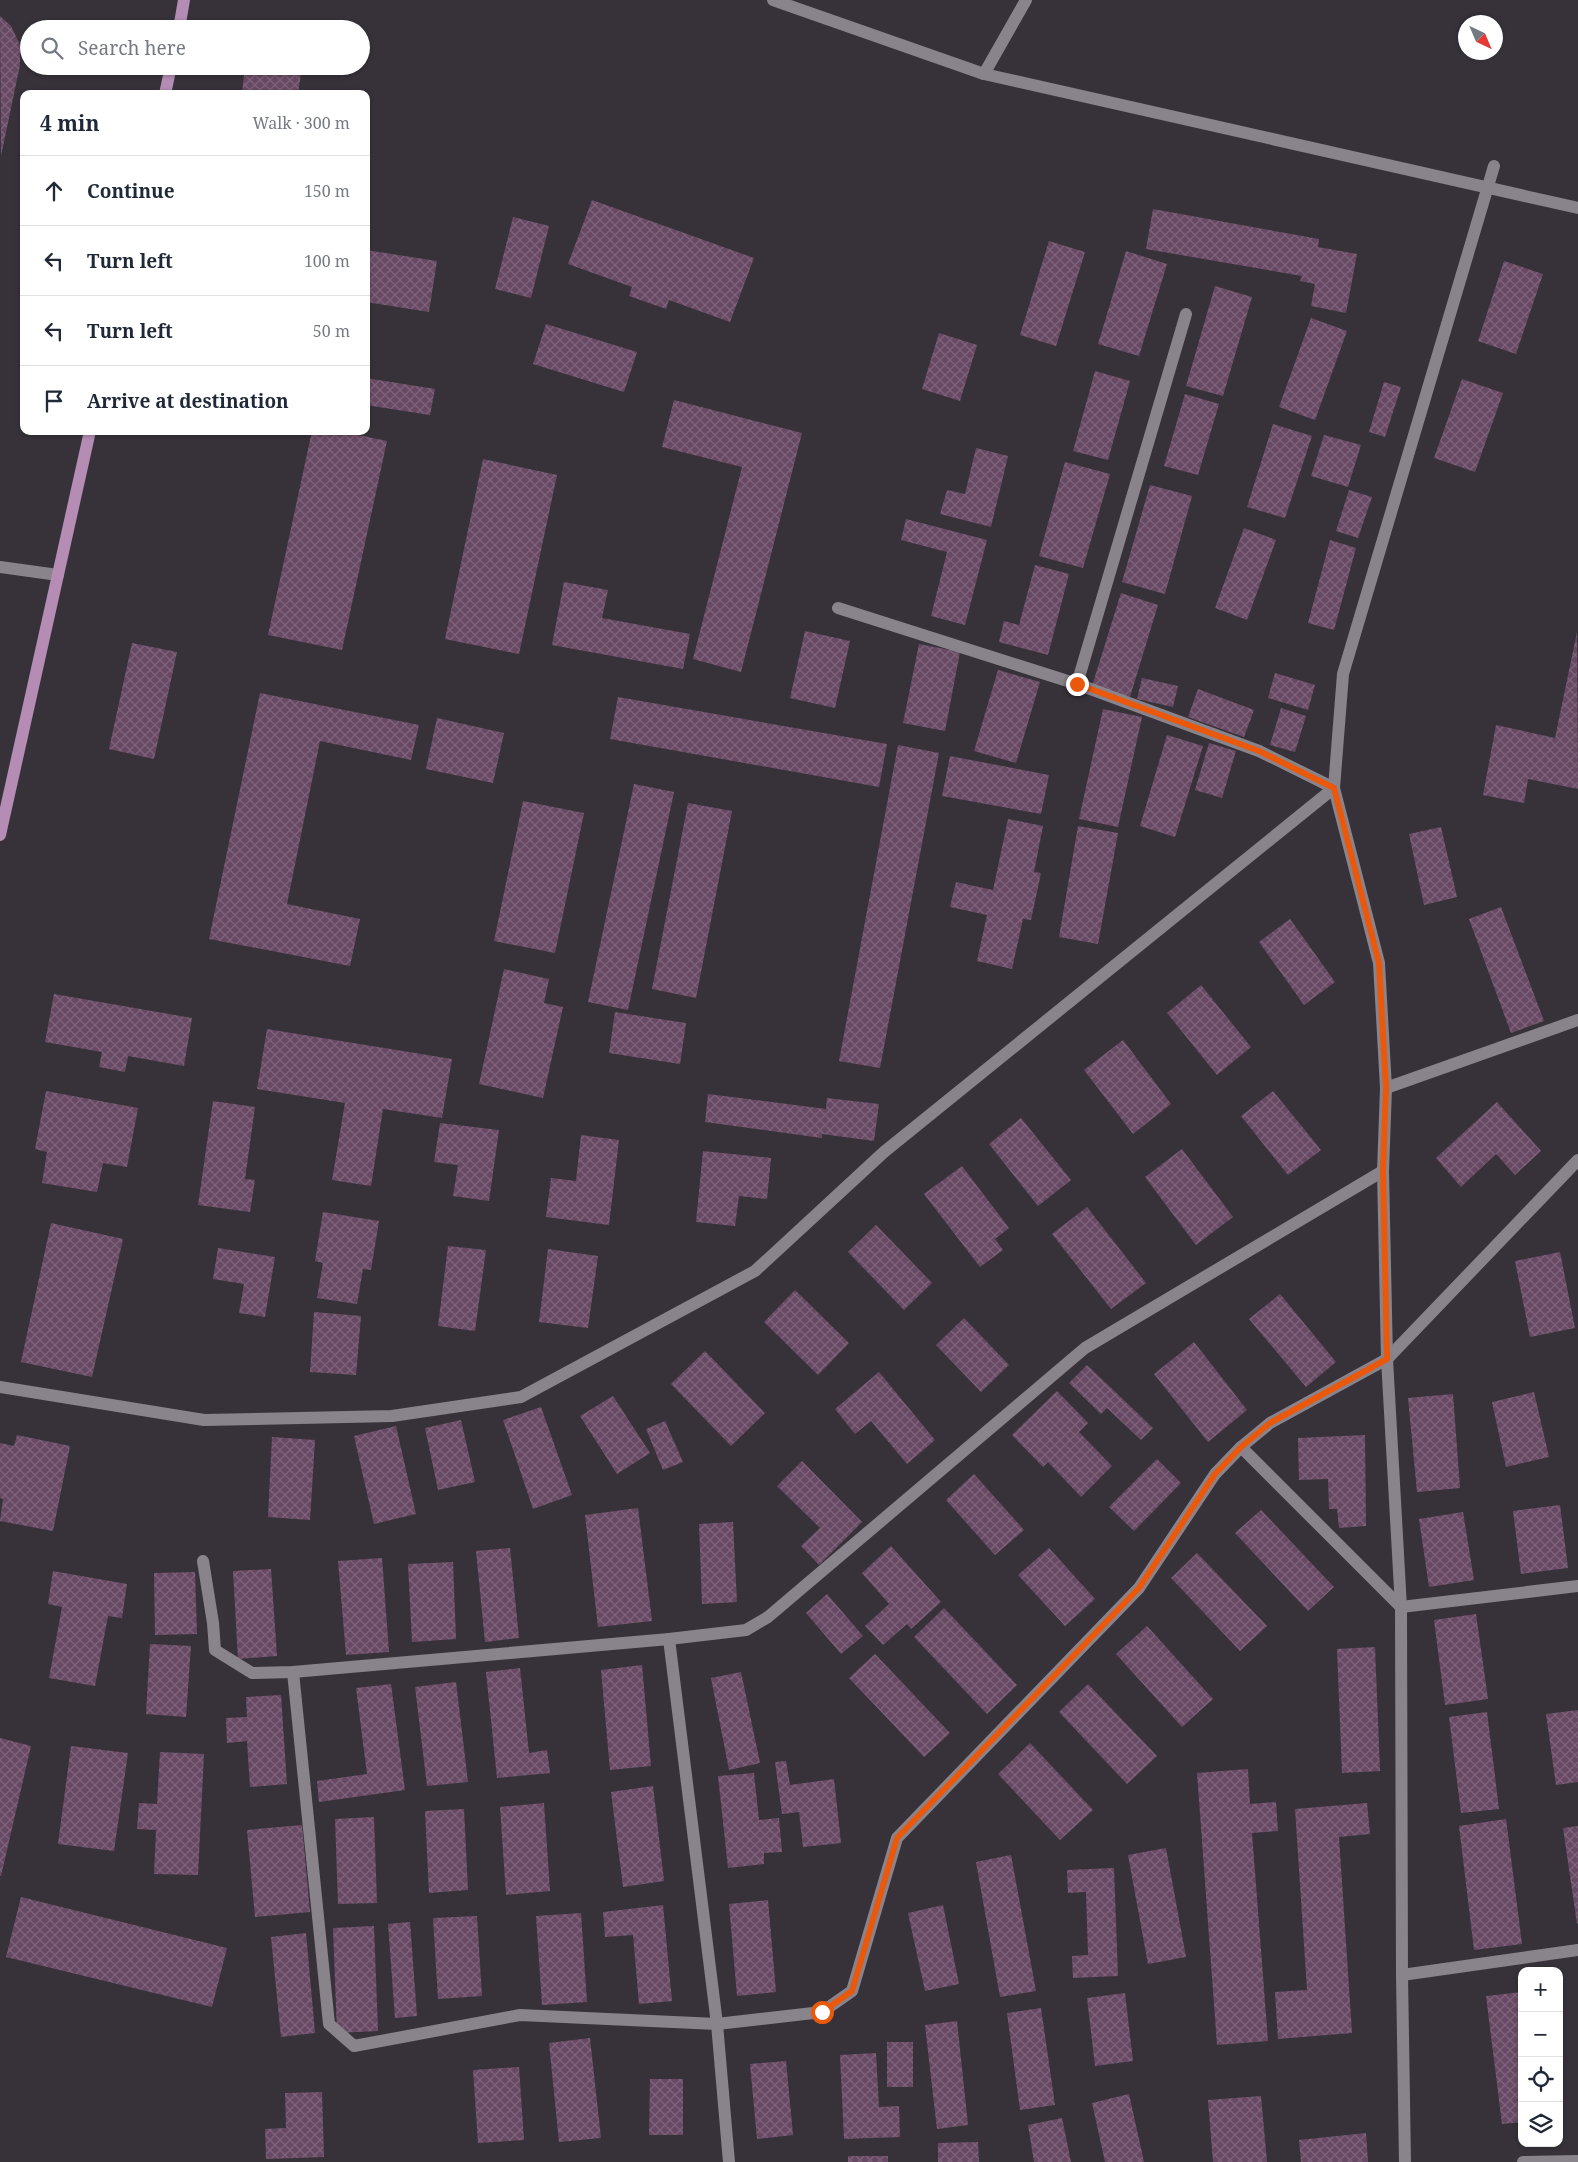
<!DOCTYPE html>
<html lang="en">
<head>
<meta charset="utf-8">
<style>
  body { margin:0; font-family:"Noto Serif",serif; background:#f2f2f3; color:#1f2937 }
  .controls { position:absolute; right:15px; bottom:15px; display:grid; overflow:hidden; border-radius:10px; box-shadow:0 1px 4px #0004 }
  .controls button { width:45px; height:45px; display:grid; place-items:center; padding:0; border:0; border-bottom:1px solid #e0e1e3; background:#fff; color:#1f2937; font:25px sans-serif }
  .compass { position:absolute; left:1458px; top:15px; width:45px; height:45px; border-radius:50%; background:#fff; box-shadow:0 1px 4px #0004; rotate:136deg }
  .stop { position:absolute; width:15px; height:15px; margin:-11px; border:4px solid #ea580c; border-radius:50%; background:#fff }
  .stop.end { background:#ea580c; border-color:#fff; box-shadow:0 1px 5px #0008 }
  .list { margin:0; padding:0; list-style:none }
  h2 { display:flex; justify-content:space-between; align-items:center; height:65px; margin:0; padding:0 20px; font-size:21px }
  h2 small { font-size:16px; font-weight:400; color:#747a83 }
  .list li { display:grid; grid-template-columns:32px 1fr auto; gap:15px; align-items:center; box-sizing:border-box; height:70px; padding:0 20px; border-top:1px solid #e0e1e3 }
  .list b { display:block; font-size:19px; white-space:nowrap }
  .list em { font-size:16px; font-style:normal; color:#747a83 }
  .icon { flex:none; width:28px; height:28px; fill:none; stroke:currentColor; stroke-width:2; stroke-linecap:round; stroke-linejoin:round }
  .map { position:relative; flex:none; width:1578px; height:2162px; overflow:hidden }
  .search { position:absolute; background:#fff; box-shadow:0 1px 4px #0004; left:20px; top:20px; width:350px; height:55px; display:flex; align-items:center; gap:12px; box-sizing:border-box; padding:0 18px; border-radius:28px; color:#747a83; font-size:19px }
  .panel { position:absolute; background:#fff; box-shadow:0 1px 4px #0004; left:20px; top:90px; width:350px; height:345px; border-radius:10px }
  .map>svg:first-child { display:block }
  .building { fill:url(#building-cross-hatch) }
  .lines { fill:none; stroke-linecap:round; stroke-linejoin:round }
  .minor { stroke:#89838c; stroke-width:12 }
  .secondary { stroke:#89838c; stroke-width:12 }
  .primary { stroke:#b48cb4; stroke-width:12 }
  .route { stroke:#ea580c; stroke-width:6 }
</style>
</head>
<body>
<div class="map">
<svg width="1578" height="2162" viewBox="0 0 1578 2162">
  <defs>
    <pattern id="building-cross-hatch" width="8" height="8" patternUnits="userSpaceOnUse" patternTransform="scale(1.25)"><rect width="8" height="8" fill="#684963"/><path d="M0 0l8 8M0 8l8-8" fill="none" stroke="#7e637a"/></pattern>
  </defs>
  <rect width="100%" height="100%" fill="#37323a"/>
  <g class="building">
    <polygon points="0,16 11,26 20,45 20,65 1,156"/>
    <polygon points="245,66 302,66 298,94 242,94"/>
    <polygon points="592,200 754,258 730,322 669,300 666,309 629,296 632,287 568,264"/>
    <polygon points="1153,209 1319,239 1318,247 1357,254 1346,313 1311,306 1315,284 1300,281 1302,276 1146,249"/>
    <polygon points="513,217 549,226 531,298 495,289"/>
    <polygon points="1049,241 1085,252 1056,346 1020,335"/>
    <polygon points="366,250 437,261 429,312 366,302"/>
    <polygon points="1126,251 1167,264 1139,356 1098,344"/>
    <polygon points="1504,261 1543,274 1516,354 1478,341"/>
    <polygon points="1215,286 1252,297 1223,396 1186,386"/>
    <polygon points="1311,318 1347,331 1315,420 1279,407"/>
    <polygon points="546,324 637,352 624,392 533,364"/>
    <polygon points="939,333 977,345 960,401 922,389"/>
    <polygon points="1095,371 1130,381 1108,460 1073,451"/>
    <polygon points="366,378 435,389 430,415 366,405"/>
    <polygon points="1462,379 1503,393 1475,472 1434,458"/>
    <polygon points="1384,382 1401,387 1385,437 1369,432"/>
    <polygon points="1185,394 1219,404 1198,475 1164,466"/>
    <polygon points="674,400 802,433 741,672 693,659 742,467 662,447"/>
    <polygon points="1273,424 1312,436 1285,518 1247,507"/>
    <polygon points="312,431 339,431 387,441 342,650 268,635"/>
    <polygon points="1324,435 1361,445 1348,487 1311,476"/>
    <polygon points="976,448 1008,456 991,527 940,514 947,490 965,494"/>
    <polygon points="483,459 557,475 519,654 445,639"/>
    <polygon points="1065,462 1110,474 1083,568 1039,556"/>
    <polygon points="1150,485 1192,496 1165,594 1122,582"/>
    <polygon points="1349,490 1372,497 1358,538 1336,531"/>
    <polygon points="906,519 987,540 965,625 931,616 947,552 901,540"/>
    <polygon points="1244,528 1276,540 1247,620 1215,608"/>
    <polygon points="1330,540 1356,548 1334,630 1308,623"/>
    <polygon points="1035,565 1069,574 1048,655 999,642 1004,621 1019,625"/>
    <polygon points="564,582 608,590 602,618 690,634 683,669 552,645"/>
    <polygon points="1121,593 1158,605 1130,697 1092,686"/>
    <polygon points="805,631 850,641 835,708 790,698"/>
    <polygon points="1577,632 1578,789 1528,779 1524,803 1483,795 1496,725 1555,738"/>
    <polygon points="132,643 177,652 154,759 109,749"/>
    <polygon points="919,644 960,652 945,731 903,723"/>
    <polygon points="998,670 1040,682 1016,763 974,751"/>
    <polygon points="1275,673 1315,685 1308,710 1268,698"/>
    <polygon points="1142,678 1178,686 1173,707 1137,699"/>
    <polygon points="1198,689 1254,710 1244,737 1188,717"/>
    <polygon points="260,693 419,725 411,760 320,741 287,904 360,919 350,966 209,939"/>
    <polygon points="618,697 887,744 879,787 610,739"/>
    <polygon points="1281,708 1306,716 1295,752 1270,745"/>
    <polygon points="1103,709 1142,717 1118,827 1079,819"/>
    <polygon points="437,718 504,733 493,783 426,769"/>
    <polygon points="1167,735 1203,746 1175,837 1140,826"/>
    <polygon points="1209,743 1236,751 1222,798 1195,790"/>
    <polygon points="898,745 939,753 880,1068 839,1061"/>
    <polygon points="950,756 1049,775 1041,814 942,796"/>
    <polygon points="634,784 674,792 628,1010 588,1002"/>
    <polygon points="523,801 584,813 555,953 494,941"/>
    <polygon points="688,803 732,811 696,998 652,989"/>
    <polygon points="1008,819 1043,826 1034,872 1041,873 1031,920 1023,919 1012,969 977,961 987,915 950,907 956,882 993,890"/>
    <polygon points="1078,826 1118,833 1098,944 1059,937"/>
    <polygon points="1441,827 1457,897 1424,905 1409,834"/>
    <polygon points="1501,907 1544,1021 1511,1033 1469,919"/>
    <polygon points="1290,919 1335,982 1304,1005 1259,942"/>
    <polygon points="504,969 549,979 544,1003 563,1007 543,1098 479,1084"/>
    <polygon points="1201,985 1251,1047 1217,1075 1167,1013"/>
    <polygon points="54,994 192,1018 184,1066 128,1056 125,1072 99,1067 102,1052 45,1042"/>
    <polygon points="615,1012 686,1023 680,1064 609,1053"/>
    <polygon points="267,1029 452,1059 442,1118 383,1109 371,1186 332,1180 345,1103 257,1089"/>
    <polygon points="1123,1040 1171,1104 1133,1134 1084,1070"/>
    <polygon points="46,1091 138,1108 127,1167 103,1163 97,1192 42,1183 47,1152 35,1149"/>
    <polygon points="1273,1091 1321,1150 1288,1175 1241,1116"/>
    <polygon points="708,1094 826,1109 827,1098 879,1104 874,1141 822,1134 822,1138 705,1122"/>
    <polygon points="213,1101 255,1107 245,1179 255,1180 250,1212 198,1205"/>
    <polygon points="1497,1102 1541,1151 1515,1175 1496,1154 1461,1187 1436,1158"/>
    <polygon points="1021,1118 1071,1180 1038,1206 989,1144"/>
    <polygon points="440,1123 499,1130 489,1201 453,1196 458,1165 434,1162"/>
    <polygon points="581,1135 619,1140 609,1225 546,1217 551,1178 576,1181"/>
    <polygon points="1182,1149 1233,1217 1196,1245 1145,1177"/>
    <polygon points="703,1151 771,1158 767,1199 739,1196 735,1226 696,1222"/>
    <polygon points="962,1166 1009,1228 995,1239 1003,1250 980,1267 924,1194"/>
    <polygon points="1087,1207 1146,1283 1111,1309 1052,1234"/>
    <polygon points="323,1212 379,1221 371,1270 363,1269 357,1304 317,1298 323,1263 315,1261"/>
    <polygon points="51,1223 123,1239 92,1377 21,1362"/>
    <polygon points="876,1225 932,1283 904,1310 848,1252"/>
    <polygon points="448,1246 486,1250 475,1331 438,1326"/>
    <polygon points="218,1248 275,1257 265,1317 239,1313 244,1284 213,1279"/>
    <polygon points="548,1249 598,1256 588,1328 539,1322"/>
    <polygon points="1560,1252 1575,1328 1530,1337 1515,1261"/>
    <polygon points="795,1290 849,1343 818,1375 764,1322"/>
    <polygon points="1280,1294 1336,1362 1306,1387 1249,1319"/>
    <polygon points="314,1312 361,1316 356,1375 310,1372"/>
    <polygon points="964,1318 1009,1365 981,1392 936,1345"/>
    <polygon points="1194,1342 1247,1410 1208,1442 1154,1374"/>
    <polygon points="705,1351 765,1413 731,1446 671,1384"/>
    <polygon points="1087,1365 1153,1428 1141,1440 1107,1408 1101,1414 1069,1383"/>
    <polygon points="879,1372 935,1440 907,1464 871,1421 855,1434 835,1409"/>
    <polygon points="1057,1391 1088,1423 1079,1432 1112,1466 1081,1497 1048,1462 1043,1467 1012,1435"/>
    <polygon points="1534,1392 1549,1457 1506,1467 1492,1402"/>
    <polygon points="1453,1394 1460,1488 1417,1492 1408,1398"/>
    <polygon points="613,1396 650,1453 617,1474 580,1416"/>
    <polygon points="541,1407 572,1495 533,1509 503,1420"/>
    <polygon points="461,1420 475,1482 438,1490 425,1428"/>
    <polygon points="665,1421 683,1462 663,1470 646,1429"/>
    <polygon points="396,1426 416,1514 374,1524 354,1436"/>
    <polygon points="17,1435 70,1446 53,1531 0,1521 3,1499 0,1498 0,1443 14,1446"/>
    <polygon points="1365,1435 1366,1526 1339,1528 1337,1509 1329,1509 1328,1479 1299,1480 1298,1438"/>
    <polygon points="272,1437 315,1440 310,1520 268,1517"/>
    <polygon points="1157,1459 1181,1483 1134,1531 1109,1507"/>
    <polygon points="802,1461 862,1522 819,1565 801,1546 820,1528 777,1486"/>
    <polygon points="974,1474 1024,1530 995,1555 946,1500"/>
    <polygon points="1560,1505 1568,1568 1521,1574 1513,1511"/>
    <polygon points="638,1508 652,1621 598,1627 585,1515"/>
    <polygon points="1261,1510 1334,1587 1308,1611 1235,1533"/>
    <polygon points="1463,1512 1474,1580 1429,1587 1419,1519"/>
    <polygon points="733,1522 737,1602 702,1604 699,1524"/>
    <polygon points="891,1546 941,1602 911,1629 907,1624 883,1645 865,1626 889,1604 862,1573"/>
    <polygon points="510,1548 519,1638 485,1642 476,1551"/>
    <polygon points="1049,1548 1095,1599 1065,1626 1018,1575"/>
    <polygon points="1197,1553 1267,1626 1240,1651 1171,1578"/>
    <polygon points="382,1558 389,1652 346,1655 338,1561"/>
    <polygon points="453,1562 456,1639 412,1642 408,1564"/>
    <polygon points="271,1569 277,1656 238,1659 233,1571"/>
    <polygon points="53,1571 127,1584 122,1618 108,1616 95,1686 49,1678 62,1607 48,1604"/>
    <polygon points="195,1572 197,1634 155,1635 154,1573"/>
    <polygon points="827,1594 863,1636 841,1654 806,1613"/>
    <polygon points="944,1608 1017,1685 987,1714 914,1637"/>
    <polygon points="1476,1614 1488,1699 1445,1705 1434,1620"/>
    <polygon points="1147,1626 1213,1699 1182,1727 1116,1654"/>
    <polygon points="150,1644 191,1646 186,1717 146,1714"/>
    <polygon points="1375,1647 1380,1771 1342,1773 1337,1649"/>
    <polygon points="875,1654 950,1733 924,1757 849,1678"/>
    <polygon points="642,1665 651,1766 610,1770 601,1670"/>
    <polygon points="520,1668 529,1753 547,1750 550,1773 497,1778 486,1672"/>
    <polygon points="741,1672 760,1763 729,1770 711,1678"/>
    <polygon points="456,1682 468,1782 427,1786 415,1687"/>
    <polygon points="391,1684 405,1790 319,1802 317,1781 367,1774 356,1688"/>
    <polygon points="1088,1684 1157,1756 1127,1784 1059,1712"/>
    <polygon points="281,1695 287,1784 250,1787 247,1741 227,1743 226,1718 247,1717 246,1697"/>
    <polygon points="1578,1710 1578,1782 1556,1785 1546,1714"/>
    <polygon points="1487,1712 1499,1809 1461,1813 1449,1717"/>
    <polygon points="0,1738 31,1746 1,1876 0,1876"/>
    <polygon points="1030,1743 1093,1810 1060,1840 998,1774"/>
    <polygon points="71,1746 128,1753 114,1851 58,1844"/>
    <polygon points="160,1752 204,1754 198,1875 154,1874 156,1830 137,1829 139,1803 157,1804"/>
    <polygon points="786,1761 790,1785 834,1779 841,1843 803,1847 799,1812 782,1814 775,1762"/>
    <polygon points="1248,1769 1250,1804 1276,1802 1278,1831 1252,1833 1268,2041 1217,2045 1197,1773"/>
    <polygon points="754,1773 759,1820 779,1818 782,1852 764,1853 764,1864 728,1868 718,1776"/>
    <polygon points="653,1786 664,1881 623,1887 611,1792"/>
    <polygon points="544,1803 550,1891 506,1895 500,1807"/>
    <polygon points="1367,1803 1370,1834 1339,1837 1352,2033 1278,2039 1275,1992 1307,1990 1295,1809"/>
    <polygon points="464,1809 468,1890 429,1893 425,1811"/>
    <polygon points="374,1817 377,1903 338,1904 335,1819"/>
    <polygon points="1506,1819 1522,1944 1474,1950 1459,1826"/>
    <polygon points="302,1825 310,1912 255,1917 247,1830"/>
    <polygon points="1578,1826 1578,1923 1577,1924 1563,1828"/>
    <polygon points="1166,1848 1186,1957 1148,1964 1128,1855"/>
    <polygon points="1011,1855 1036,1991 1000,1997 976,1862"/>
    <polygon points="1114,1868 1118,1976 1073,1978 1072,1956 1088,1955 1086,1892 1068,1893 1067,1870"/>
    <polygon points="21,1897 227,1948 212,2007 6,1957"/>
    <polygon points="768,1900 776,1992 737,1996 729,1904"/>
    <polygon points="663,1905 672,2001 639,2004 633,1935 605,1937 603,1912"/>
    <polygon points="943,1905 959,1984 925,1991 908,1913"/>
    <polygon points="581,1913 587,2002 542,2005 536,1916"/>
    <polygon points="477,1916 482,1996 438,1999 433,1918"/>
    <polygon points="410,1922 417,2016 395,2018 388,1924"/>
    <polygon points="374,1926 378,2031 337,2033 333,1928"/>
    <polygon points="306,1933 315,2033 281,2037 271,1937"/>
    <polygon points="1522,1992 1522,2122 1502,2124 1486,1996"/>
    <polygon points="1125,1993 1133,2061 1095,2066 1087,1998"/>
    <polygon points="1041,2008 1055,2105 1020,2110 1007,2013"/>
    <polygon points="957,2021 968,2125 937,2129 925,2025"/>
    <polygon points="590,2038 601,2138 559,2142 549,2043"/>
    <rect x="887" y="2042" width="26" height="45"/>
    <polygon points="876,2053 879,2107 899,2106 900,2137 844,2139 840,2055"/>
    <polygon points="786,2061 793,2135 757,2139 750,2064"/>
    <polygon points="519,2067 524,2140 478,2143 473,2070"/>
    <polygon points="650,2079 683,2079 683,2135 649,2135"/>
    <polygon points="322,2092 324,2157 266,2159 265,2129 286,2128 285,2093"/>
    <polygon points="1129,2094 1144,2162 1105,2162 1092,2103"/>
    <polygon points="1261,2096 1267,2162 1213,2162 1208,2100"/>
    <polygon points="1062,2118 1071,2162 1034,2162 1028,2125"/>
    <polygon points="1366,2133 1368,2162 1301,2162 1299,2140"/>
    <polygon points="978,2142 979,2162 938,2162 938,2143"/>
    <rect x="848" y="2156" width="40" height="6"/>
  </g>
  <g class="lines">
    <g class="minor">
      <polyline points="984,74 1026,0"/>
      <polyline points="0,567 58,575"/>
      <polyline points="1077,684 1186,314"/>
      <polyline points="1386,1088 1578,1020"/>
      <polyline points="0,1387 204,1420 392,1416 521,1397 755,1271 884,1152 1334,788 1259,751 1077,684 838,608"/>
      <polyline points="1241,1447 1401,1607 1578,1586"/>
      <polyline points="203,1561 213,1623 215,1650 252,1673 293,1672 669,1639 746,1630 768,1617 1085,1348 1383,1171"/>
      <polyline points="669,1639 717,2024 729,2162"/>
      <polyline points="293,1672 329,2024 354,2046 520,2015 717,2024 822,2012 852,1991 897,1838 1139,1588 1215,1474 1241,1447 1270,1423 1387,1359 1578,1160"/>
      <polyline points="1402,1975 1578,1950"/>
      <polyline points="1405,2162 1402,1975 1401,1607 1387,1359 1383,1171 1386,1088 1379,963 1334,788 1343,674 1494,166"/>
      <polyline points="1523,2162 1578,2161"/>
    </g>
    <polyline class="secondary" points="773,0 984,74 1578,208"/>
    <g class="primary">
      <polyline points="179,29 184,0"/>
      <polyline points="165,94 171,66"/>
      <polyline points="0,835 90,431"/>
    </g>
  </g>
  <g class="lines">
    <polyline class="route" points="822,2012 852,1991 897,1838 1139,1588 1215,1474 1241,1447 1270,1423 1387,1359 1383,1170 1386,1088 1379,963 1334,788 1259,751 1077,684"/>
  </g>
</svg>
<div class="controls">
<button>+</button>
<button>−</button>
<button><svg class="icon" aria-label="locate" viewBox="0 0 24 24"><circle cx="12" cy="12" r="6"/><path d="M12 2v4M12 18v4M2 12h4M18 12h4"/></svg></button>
<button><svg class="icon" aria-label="layers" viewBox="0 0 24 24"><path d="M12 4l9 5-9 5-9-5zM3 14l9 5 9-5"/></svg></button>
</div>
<svg class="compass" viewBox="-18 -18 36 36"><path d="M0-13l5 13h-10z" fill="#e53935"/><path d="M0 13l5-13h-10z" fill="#747a83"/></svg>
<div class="stop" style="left:822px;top:2012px"></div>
<div class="stop end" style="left:1077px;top:684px"></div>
<div class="search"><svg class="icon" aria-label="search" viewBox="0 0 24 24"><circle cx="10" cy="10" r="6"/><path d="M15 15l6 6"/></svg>Search here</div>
<section class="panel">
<h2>4 min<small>Walk · 300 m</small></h2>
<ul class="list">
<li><svg class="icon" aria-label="ahead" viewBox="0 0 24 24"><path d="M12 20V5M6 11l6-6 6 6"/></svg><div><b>Continue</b></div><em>150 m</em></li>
<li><svg class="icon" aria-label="left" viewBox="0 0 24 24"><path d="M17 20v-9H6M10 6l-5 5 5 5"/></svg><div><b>Turn left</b></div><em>100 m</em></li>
<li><svg class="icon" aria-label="left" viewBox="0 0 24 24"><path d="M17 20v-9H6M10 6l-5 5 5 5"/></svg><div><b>Turn left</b></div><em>50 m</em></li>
<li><svg class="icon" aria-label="arrive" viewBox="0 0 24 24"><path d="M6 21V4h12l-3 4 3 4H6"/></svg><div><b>Arrive at destination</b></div></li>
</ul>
</section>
</div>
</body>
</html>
